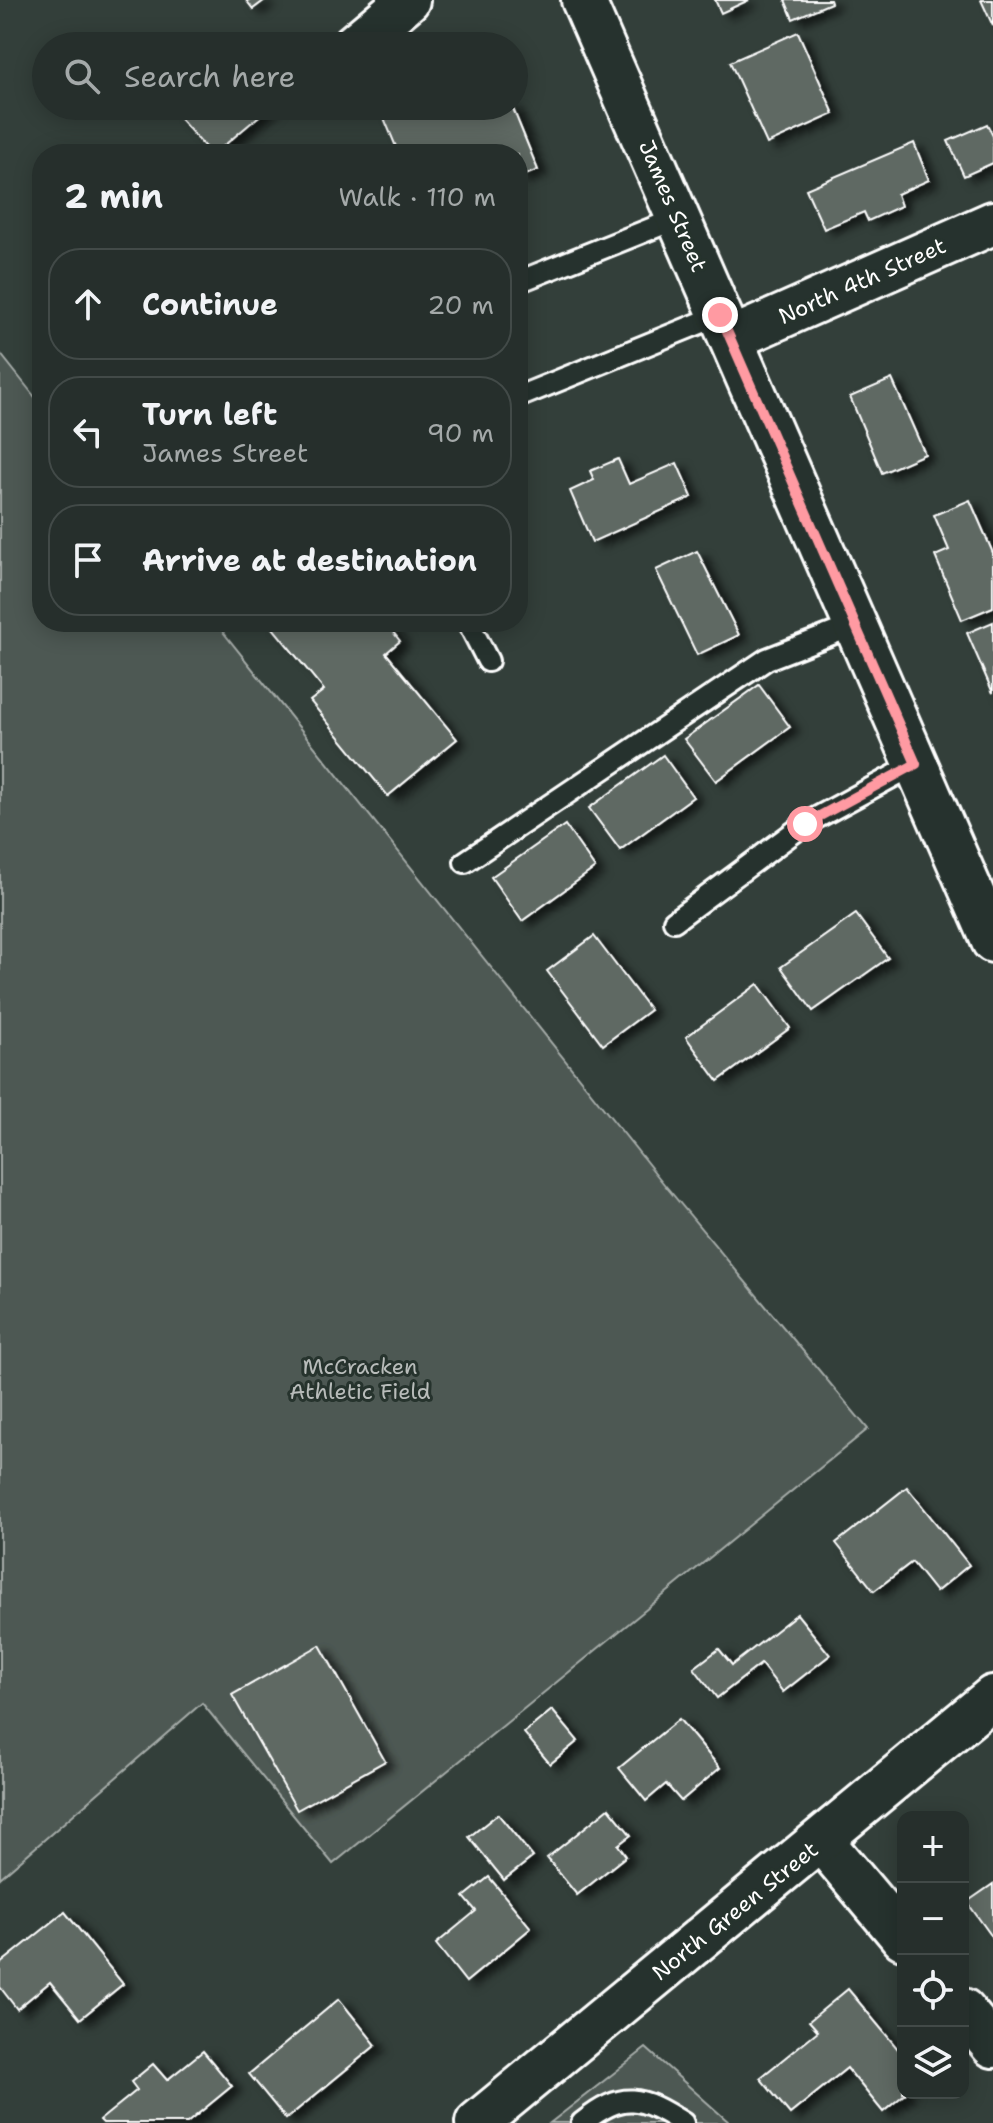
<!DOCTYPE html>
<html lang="en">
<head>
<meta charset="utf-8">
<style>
  body { margin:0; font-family:"Shantell Sans",sans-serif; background:#2e3734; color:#f1f3f6 }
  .controls { position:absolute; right:24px; bottom:24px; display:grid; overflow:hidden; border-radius:16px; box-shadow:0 4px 20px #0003 }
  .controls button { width:72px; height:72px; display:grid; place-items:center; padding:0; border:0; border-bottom:2px solid #424a48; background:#262f2c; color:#f1f3f6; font:40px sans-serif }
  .stop { position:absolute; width:24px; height:24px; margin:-18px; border:6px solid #ff9aa2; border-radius:50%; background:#fff }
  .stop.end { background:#ff9aa2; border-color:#fff; box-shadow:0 2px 8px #0008 }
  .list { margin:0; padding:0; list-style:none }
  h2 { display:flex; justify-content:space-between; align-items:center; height:104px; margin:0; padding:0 32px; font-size:34px }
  h2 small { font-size:26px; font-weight:400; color:#a4a9a9 }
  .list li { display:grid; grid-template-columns:52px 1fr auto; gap:24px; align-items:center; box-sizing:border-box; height:112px; margin:0 16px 16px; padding:0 16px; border:2px solid #424a48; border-radius:32px }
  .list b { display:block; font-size:30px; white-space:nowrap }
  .list p { margin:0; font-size:26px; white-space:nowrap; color:#a4a9a9 }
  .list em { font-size:26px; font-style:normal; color:#a4a9a9 }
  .icon { flex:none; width:44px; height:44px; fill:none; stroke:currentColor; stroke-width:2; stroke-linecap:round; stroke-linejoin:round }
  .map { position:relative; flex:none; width:993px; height:2123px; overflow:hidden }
  .search { position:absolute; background:#262f2c; box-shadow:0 4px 20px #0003; left:32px; top:32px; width:496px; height:88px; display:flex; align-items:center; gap:20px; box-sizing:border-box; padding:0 28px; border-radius:44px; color:#a4a9a9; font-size:30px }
  .panel { position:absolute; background:#262f2c; box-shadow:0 4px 20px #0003; left:32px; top:144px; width:496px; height:488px; border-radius:32px }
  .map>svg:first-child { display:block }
  .green { fill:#4d5853; stroke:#a6aca9; stroke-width:2 }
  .building { fill:#5f6964; stroke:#fff; stroke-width:2; filter:url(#shadow) }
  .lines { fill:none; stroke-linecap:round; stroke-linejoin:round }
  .lane-casing { stroke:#fff; stroke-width:26 }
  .street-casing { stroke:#fff; stroke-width:48 }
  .lane { stroke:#26332d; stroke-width:20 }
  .street { stroke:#26332d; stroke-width:42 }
  .route { stroke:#ff9aa2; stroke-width:10 }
  .labels { text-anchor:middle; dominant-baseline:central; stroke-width:6; stroke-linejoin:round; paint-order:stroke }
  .street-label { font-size:22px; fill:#fff; stroke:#26332d }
  .park-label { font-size:22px; fill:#b8bcba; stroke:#26332d }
</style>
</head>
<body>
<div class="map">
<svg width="993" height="2123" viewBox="0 0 993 2123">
  <defs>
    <filter id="shadow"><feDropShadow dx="9" dy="5" stdDeviation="4" flood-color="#0009"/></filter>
  </defs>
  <rect width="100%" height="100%" fill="#333f3a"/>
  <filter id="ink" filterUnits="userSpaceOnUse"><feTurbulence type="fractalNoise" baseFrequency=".0125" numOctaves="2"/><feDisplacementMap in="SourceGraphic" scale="16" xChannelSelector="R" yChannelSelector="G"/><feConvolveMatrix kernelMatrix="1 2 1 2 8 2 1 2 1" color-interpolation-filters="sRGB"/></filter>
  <g filter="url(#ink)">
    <g class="green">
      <polygon points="0,353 42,406 42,622 215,622 664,1184 868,1429 333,1864 202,1703 0,1878"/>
      <polygon points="646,2048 730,2123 550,2123"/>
    </g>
    <g class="building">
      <polygon points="246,0 265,0 253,9"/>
      <polygon points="715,0 749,0 721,13"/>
      <polygon points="785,0 830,0 831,3 793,19"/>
      <polygon points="981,0 993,0 993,26"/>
      <polygon points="798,32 834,114 767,144 730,62"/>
      <polygon points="183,106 271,106 214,154 211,154 175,113"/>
      <polygon points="379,106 512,106 538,170 518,178 518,154 399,154"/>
      <polygon points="987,124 993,136 993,163 964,176 948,141"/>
      <polygon points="914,143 929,180 897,194 901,206 868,221 864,212 824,229 806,189"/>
      <polygon points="892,379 925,454 882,473 850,397"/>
      <polygon points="618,459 629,484 677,463 692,497 592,542 570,491 594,480 590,471"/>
      <polygon points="970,500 993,553 993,607 962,620 935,556 949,550 934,515"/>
      <polygon points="697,551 739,635 697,655 656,570"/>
      <polygon points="268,622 385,622 400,641 386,653 457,739 388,796 310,701 324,690"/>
      <polygon points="993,622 993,693 967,633"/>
      <polygon points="759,685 790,727 716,781 684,739"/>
      <polygon points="663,755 693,797 620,850 589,808"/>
      <polygon points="565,825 595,868 522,921 491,877"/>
      <polygon points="856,914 888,958 813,1011 781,967"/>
      <polygon points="594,936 650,1010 603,1045 547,971"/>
      <polygon points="758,984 790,1028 718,1081 686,1037"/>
      <polygon points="907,1487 969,1565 936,1592 912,1562 874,1591 836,1543"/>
      <polygon points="797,1614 830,1655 783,1692 761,1664 717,1698 694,1668 719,1649 732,1665"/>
      <polygon points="320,1645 385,1761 297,1810 232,1695"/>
      <polygon points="552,1710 578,1741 550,1764 524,1733"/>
      <polygon points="679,1719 720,1768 681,1801 666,1784 646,1801 619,1768"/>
      <polygon points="609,1808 631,1835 618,1845 626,1856 577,1895 547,1858"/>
      <polygon points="498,1814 533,1857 504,1880 469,1837"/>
      <polygon points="489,1877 531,1928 466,1982 436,1944 476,1911 464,1897"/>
      <polygon points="993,1884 993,1938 967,1902"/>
      <polygon points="65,1912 123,1984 80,2019 50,1982 17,2009 0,1987 0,1964"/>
      <polygon points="848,1989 903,2055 903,2093 906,2093 883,2112 847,2068 790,2114 760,2078 818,2031 809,2021"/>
      <polygon points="339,1999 376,2045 286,2119 249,2074"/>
      <polygon points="203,2051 232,2086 187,2123 103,2123 100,2120 137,2090 131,2082 153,2064 167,2080"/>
    </g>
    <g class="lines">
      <defs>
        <g id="lane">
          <polyline points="518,282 678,218"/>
          <polyline points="518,397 720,315"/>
          <polyline points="468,622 488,661"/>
          <polyline points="465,862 767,659 855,625"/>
          <polyline points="674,921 805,824 916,764"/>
          <path d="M582,2123C623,2090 641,2096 683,2123"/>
        </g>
        <g id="street">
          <polyline points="583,0 993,941"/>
          <polyline points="353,46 408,0"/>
          <polyline points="731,339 993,223"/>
          <polyline points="821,1840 903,1938"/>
          <polyline points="963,2010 993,2046"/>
          <polyline points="477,2123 993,1697"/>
        </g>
      </defs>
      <use href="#lane" class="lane-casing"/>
      <use href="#street" class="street-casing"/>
      <use href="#lane" class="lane"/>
      <use href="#street" class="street"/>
    </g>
  </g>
  <g class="lines" filter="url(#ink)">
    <polyline class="route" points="720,315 916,764 805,824"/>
  </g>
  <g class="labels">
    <g class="street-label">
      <text transform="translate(673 206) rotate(67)">James Street</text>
      <text transform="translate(862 281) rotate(-24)">North 4th Street</text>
      <text transform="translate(735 1911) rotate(-39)">North Green Street</text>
    </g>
    <g class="park-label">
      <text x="360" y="1366">McCracken<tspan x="360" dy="25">Athletic Field</tspan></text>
    </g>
  </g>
</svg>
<div class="controls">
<button>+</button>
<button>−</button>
<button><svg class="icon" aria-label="locate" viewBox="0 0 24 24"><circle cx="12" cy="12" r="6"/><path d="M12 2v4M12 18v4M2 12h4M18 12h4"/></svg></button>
<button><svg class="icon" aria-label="layers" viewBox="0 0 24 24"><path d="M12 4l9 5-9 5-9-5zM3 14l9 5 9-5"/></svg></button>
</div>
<div class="stop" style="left:805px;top:824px"></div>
<div class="stop end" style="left:720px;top:315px"></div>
<div class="search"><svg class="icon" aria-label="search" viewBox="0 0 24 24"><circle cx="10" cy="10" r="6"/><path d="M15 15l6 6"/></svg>Search here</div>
<section class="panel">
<h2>2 min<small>Walk · 110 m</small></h2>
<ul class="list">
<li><svg class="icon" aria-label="ahead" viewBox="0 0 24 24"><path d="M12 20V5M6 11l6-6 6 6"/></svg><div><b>Continue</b></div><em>20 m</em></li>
<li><svg class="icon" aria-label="left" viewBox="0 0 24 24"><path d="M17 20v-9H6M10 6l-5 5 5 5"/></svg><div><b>Turn left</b><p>James Street</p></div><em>90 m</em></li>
<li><svg class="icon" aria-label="arrive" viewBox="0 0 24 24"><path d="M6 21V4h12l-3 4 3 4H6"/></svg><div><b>Arrive at destination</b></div></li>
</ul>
</section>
</div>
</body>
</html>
